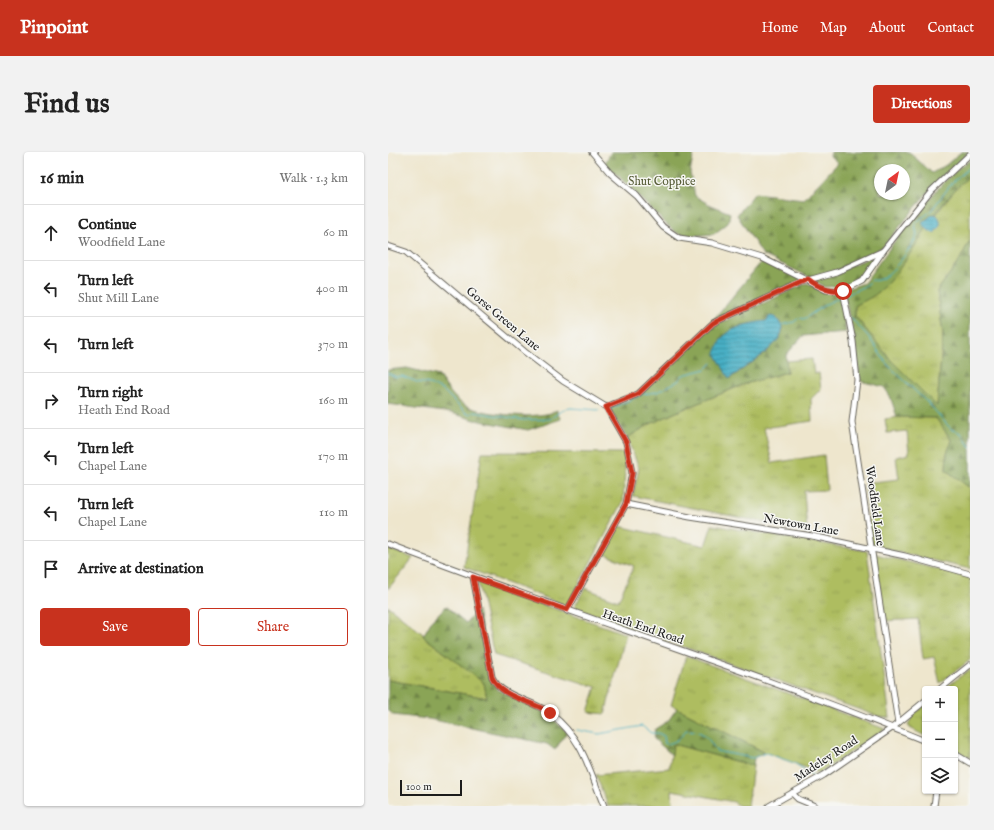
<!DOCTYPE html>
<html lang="en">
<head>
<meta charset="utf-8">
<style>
  body { margin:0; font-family:"IM FELL English",serif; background:#f2f2f2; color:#222 }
  .controls { position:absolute; right:12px; bottom:12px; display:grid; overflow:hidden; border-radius:4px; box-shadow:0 1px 3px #0004 }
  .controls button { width:36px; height:36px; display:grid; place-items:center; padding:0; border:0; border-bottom:1px solid #e0e0e0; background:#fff; color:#222; font:20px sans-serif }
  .compass { position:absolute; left:486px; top:12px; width:36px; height:36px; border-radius:50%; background:#fff; box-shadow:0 1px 3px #0004; rotate:33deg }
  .scale { position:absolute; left:12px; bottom:10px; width:62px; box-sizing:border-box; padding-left:4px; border:2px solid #1c1c1c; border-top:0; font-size:11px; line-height:14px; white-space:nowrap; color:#1c1c1c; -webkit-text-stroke:3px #f6f6f2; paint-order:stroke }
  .stop { position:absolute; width:12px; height:12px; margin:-9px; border:3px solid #c8321e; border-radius:50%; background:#fff }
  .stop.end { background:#c8321e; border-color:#fff; box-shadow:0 1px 4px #0008 }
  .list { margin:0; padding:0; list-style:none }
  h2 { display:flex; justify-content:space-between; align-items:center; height:52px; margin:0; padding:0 16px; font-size:17px }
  h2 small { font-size:13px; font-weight:400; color:#767676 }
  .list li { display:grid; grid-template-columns:26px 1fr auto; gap:12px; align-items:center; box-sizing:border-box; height:56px; padding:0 16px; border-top:1px solid #e0e0e0 }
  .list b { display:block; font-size:15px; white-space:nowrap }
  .list p { margin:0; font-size:13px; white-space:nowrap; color:#767676 }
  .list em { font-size:13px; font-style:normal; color:#767676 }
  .actions { display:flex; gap:8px; padding:12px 16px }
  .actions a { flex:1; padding:9px 0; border:1px solid #c8321e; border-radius:4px; text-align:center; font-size:14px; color:#c8321e }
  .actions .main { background:#c8321e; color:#fff }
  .icon { flex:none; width:22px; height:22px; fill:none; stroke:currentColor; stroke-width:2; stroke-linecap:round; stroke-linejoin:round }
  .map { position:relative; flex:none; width:582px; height:654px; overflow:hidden; border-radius:4px }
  header { display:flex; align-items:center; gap:24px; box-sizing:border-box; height:56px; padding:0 20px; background:#c8321e; color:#fff }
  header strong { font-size:19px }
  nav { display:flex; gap:22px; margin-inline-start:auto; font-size:14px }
  .intro { display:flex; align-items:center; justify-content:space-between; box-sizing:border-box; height:96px; padding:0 24px }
  h1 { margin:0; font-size:28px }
  .button { padding:10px 18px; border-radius:4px; background:#c8321e; color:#fff; font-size:14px; font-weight:700 }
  main { display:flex; gap:24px; padding:0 24px }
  aside { flex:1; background:#fff; border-radius:4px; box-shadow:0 1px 3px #0004 }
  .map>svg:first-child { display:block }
  .grass { fill:url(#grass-tufts); stroke:#656c3e }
  .forest { fill:url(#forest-firs); stroke:#536039; fill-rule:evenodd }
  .water { fill:url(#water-rules); stroke:#316670 }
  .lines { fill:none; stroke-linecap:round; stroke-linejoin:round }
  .stream { stroke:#46afc5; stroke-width:1 }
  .minor-casing { stroke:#66635a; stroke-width:7 }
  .minor { stroke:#fff; stroke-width:5 }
  .route { stroke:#c8321e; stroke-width:5 }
  .labels { text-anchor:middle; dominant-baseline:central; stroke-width:3; stroke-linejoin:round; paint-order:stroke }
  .park-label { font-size:12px; fill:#565c37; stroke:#f6f6f2 }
  .street-label { font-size:12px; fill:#1c1c1c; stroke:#f6f6f2 }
</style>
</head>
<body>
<header>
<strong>Pinpoint</strong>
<nav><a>Home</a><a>Map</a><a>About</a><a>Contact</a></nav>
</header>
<div class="intro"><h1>Find us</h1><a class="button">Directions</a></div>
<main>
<aside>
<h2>16 min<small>Walk · 1.3 km</small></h2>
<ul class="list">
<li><svg class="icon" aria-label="ahead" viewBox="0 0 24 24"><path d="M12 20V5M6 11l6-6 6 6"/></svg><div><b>Continue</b><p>Woodfield Lane</p></div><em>60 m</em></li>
<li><svg class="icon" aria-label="left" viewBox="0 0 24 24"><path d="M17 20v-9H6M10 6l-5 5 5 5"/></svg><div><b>Turn left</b><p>Shut Mill Lane</p></div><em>400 m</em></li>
<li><svg class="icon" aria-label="left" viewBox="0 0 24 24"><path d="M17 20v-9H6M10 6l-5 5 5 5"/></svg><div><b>Turn left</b></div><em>370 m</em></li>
<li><svg class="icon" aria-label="right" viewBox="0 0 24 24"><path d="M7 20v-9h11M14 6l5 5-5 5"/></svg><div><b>Turn right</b><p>Heath End Road</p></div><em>160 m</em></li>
<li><svg class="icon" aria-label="left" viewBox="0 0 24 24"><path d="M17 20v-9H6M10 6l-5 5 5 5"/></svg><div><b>Turn left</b><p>Chapel Lane</p></div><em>170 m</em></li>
<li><svg class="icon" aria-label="left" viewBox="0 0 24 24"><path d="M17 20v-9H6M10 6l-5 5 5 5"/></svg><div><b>Turn left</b><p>Chapel Lane</p></div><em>110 m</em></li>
<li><svg class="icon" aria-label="arrive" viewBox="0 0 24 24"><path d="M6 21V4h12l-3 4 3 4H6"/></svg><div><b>Arrive at destination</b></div></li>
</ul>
<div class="actions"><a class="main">Save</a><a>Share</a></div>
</aside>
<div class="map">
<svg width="582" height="654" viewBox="0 0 582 654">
  <defs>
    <pattern id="grass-tufts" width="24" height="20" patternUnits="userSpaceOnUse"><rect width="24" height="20" fill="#aebd60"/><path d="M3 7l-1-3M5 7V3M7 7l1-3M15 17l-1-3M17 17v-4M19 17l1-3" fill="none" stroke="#95a253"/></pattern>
    <pattern id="forest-firs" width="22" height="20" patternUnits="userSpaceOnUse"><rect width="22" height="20" fill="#8aa456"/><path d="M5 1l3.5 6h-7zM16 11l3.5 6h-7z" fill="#708546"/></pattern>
    <pattern id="water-rules" width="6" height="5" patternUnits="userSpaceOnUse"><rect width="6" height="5" fill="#46afc5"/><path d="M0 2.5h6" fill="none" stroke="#3a8e9f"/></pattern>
  </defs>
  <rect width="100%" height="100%" fill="#f6f6f2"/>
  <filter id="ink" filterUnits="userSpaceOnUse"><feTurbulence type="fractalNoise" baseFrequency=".025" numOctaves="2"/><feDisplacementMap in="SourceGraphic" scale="8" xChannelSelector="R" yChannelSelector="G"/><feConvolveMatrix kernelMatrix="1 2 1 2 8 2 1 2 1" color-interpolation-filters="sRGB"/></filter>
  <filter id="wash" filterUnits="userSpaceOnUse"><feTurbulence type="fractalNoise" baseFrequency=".012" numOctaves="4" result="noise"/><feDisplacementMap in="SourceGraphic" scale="16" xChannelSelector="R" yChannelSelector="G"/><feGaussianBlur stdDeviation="0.9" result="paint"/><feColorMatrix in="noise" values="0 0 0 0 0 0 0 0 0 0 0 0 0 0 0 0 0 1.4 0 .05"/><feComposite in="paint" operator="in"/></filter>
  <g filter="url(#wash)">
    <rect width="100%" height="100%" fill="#eee6cd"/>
    <g class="grass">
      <polygon points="582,24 582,88 571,109 549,139 555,182 549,254 502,207 467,164 467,154 492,139 569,34"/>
      <polygon points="424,207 426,222 431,221 433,237 423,247 424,269 376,276 384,311 436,303 439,338 416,339 419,379 245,344 251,316 239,286 260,273 293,258 357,232 399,220 398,209"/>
      <polygon points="510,265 548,266 564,289 559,301 558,318 582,336 582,417 484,394 477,331 511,327 508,305 521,302 519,279 499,281 497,267"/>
      <polygon points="94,300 238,301 235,350 180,452 177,453 76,415"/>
      <polygon points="324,373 479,399 502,566 492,565 187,456 187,454 197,436 230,449 246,414 214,401 231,374 317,394"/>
      <polygon points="0,397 25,406 0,437"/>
      <polygon points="487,402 582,425 582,508 552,531 546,505 535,507 530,467 496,469"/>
      <polygon points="91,430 238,482 217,562 200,560 208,535 106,503 90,431"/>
      <polygon points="0,454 35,482 35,484 96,531 99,546 0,528"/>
      <polygon points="298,504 497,577 432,621 376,600 283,553"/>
      <polygon points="582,517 582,606 567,598 567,537 556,537"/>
      <polygon points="537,553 537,584 522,576 520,573 525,563"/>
      <polygon points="285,592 365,614 360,654 351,654 346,650 284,638 285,654 220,654 208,623 281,616"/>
    </g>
    <g class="forest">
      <polygon points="223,0 306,0 302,21 307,44 322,53 342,61 340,71 326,82 302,84 289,81 279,73 217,11"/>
      <path d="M443,0H521L544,21L558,13L573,0H582L550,28L495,95L449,118L422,125L375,103L349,63L367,41L416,47L450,11L442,4ZM492,18H516V42H492Z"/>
      <path d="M582,8V24C543,55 528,104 493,138C486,145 475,149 467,154V164L502,207L549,254L555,182L549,139L571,109L582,88V336L558,318L559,301L564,289L548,266L509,265L502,244L496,235L472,229L468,195L455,138L476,131L512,82L552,34L569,17Z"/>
      <polygon points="491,102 473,128 453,134 436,135 427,128"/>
      <polygon points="375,108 416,127 324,169"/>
      <path d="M419,131L438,140L452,142L458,180L415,184L398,203L399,220L357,232L293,258L260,273L239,286L224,261L223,255L252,243L282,211L326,174ZM382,164C387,165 389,166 392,171C400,183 384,191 379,200L341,227L334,186L353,173H363L378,169Z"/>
      <path d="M19,216L51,224C58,234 66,248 78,254C96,262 138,266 158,262C162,262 166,259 169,258V261L173,267L140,278L87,268L63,261L0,252V218Z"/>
      <polygon points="58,454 78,471 90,458 103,527 110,538 146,555 163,565 179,580 167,598 159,592 41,567 5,563 0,559 0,528 99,546 96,531 35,484 44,468"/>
      <polygon points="289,556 376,600 366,606 365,614 285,592 284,603 266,587 267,577 280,569"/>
    </g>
    <g class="water">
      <path d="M545,62L549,63C555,70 552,76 546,81L541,79L534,71Z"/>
      <path d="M382,164L387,165C390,169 395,173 394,179C392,195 354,216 341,227L327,201C329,197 331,190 334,186C345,174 362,171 378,169Z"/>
    </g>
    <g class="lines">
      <g class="stream">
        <path d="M458,144C467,137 477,136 484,128C499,133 522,96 529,84L527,71L542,60L564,31L582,15"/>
        <polyline points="462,165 480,184 499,212 543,254 563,277 573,281 582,295"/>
        <polyline points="393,173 406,170 411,166 416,167 438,152 453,145"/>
        <polyline points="0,221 8,225 14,224 29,230 42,232 56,239 78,261 82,262 86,260 136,268 162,267 173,259 182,256 211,258"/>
        <polyline points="222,257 255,242 269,240 290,229 295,223 318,217 324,211"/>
        <path d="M189,578L211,582L254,574L263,581H270L276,584L277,592C287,591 292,587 298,578C316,579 319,584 328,599L365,606L378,601L406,611L426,624"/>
      </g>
    </g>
  </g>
  <g filter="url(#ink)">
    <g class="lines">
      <defs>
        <g id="minor">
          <polyline points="204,0 222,21 249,44 275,75 291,86 324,91 374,106 438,138 455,139 465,189 469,228 464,270 510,571"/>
          <polyline points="0,94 18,100 137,200 175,229 218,255 238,290 244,321 238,352 179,459"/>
          <polyline points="455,139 474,129 495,99"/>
          <polyline points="218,255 250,242 325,171 413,130 449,120 495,99 543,39 582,2"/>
          <polyline points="238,352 302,365 424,384 517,404 582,422"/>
          <path d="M0,392C178,461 360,517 537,589"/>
          <path d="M85,425L104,525C115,547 145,547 163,562C196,588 201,618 216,654"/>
          <polyline points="552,537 582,513"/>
          <polyline points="567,602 582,611"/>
          <polyline points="404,641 410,647 427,654"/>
          <polyline points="381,654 436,623 504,576 537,549"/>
          <polyline points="546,654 548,639"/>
        </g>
      </defs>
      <use href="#minor" class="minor-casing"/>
      <use href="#minor" class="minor"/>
    </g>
  </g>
  <g class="lines" filter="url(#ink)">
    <path class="route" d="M162,561C144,548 114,547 104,525L85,425L179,458L238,352L244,321L238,290L218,255L250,242L325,171L420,127C431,136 441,138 455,139"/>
  </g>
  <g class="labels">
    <g class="park-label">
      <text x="274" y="29">Shut Coppice</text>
    </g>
    <g class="street-label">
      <text transform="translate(115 167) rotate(40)">Gorse Green Lane</text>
      <text transform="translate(487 354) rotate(82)">Woodfield Lane</text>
      <text transform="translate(413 373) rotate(10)">Newtown Lane</text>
      <text transform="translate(255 475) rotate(19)">Heath End Road</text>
      <text transform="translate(438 607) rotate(-33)">Madeley Road</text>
    </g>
  </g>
</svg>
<div class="controls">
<button>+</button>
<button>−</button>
<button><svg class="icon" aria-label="layers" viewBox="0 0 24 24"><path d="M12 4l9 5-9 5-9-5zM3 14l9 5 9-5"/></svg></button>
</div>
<svg class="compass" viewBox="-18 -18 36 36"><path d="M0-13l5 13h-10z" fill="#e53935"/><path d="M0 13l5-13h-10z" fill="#767676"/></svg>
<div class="scale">100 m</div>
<div class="stop" style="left:455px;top:139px"></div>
<div class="stop end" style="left:162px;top:561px"></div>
</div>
</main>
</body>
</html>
